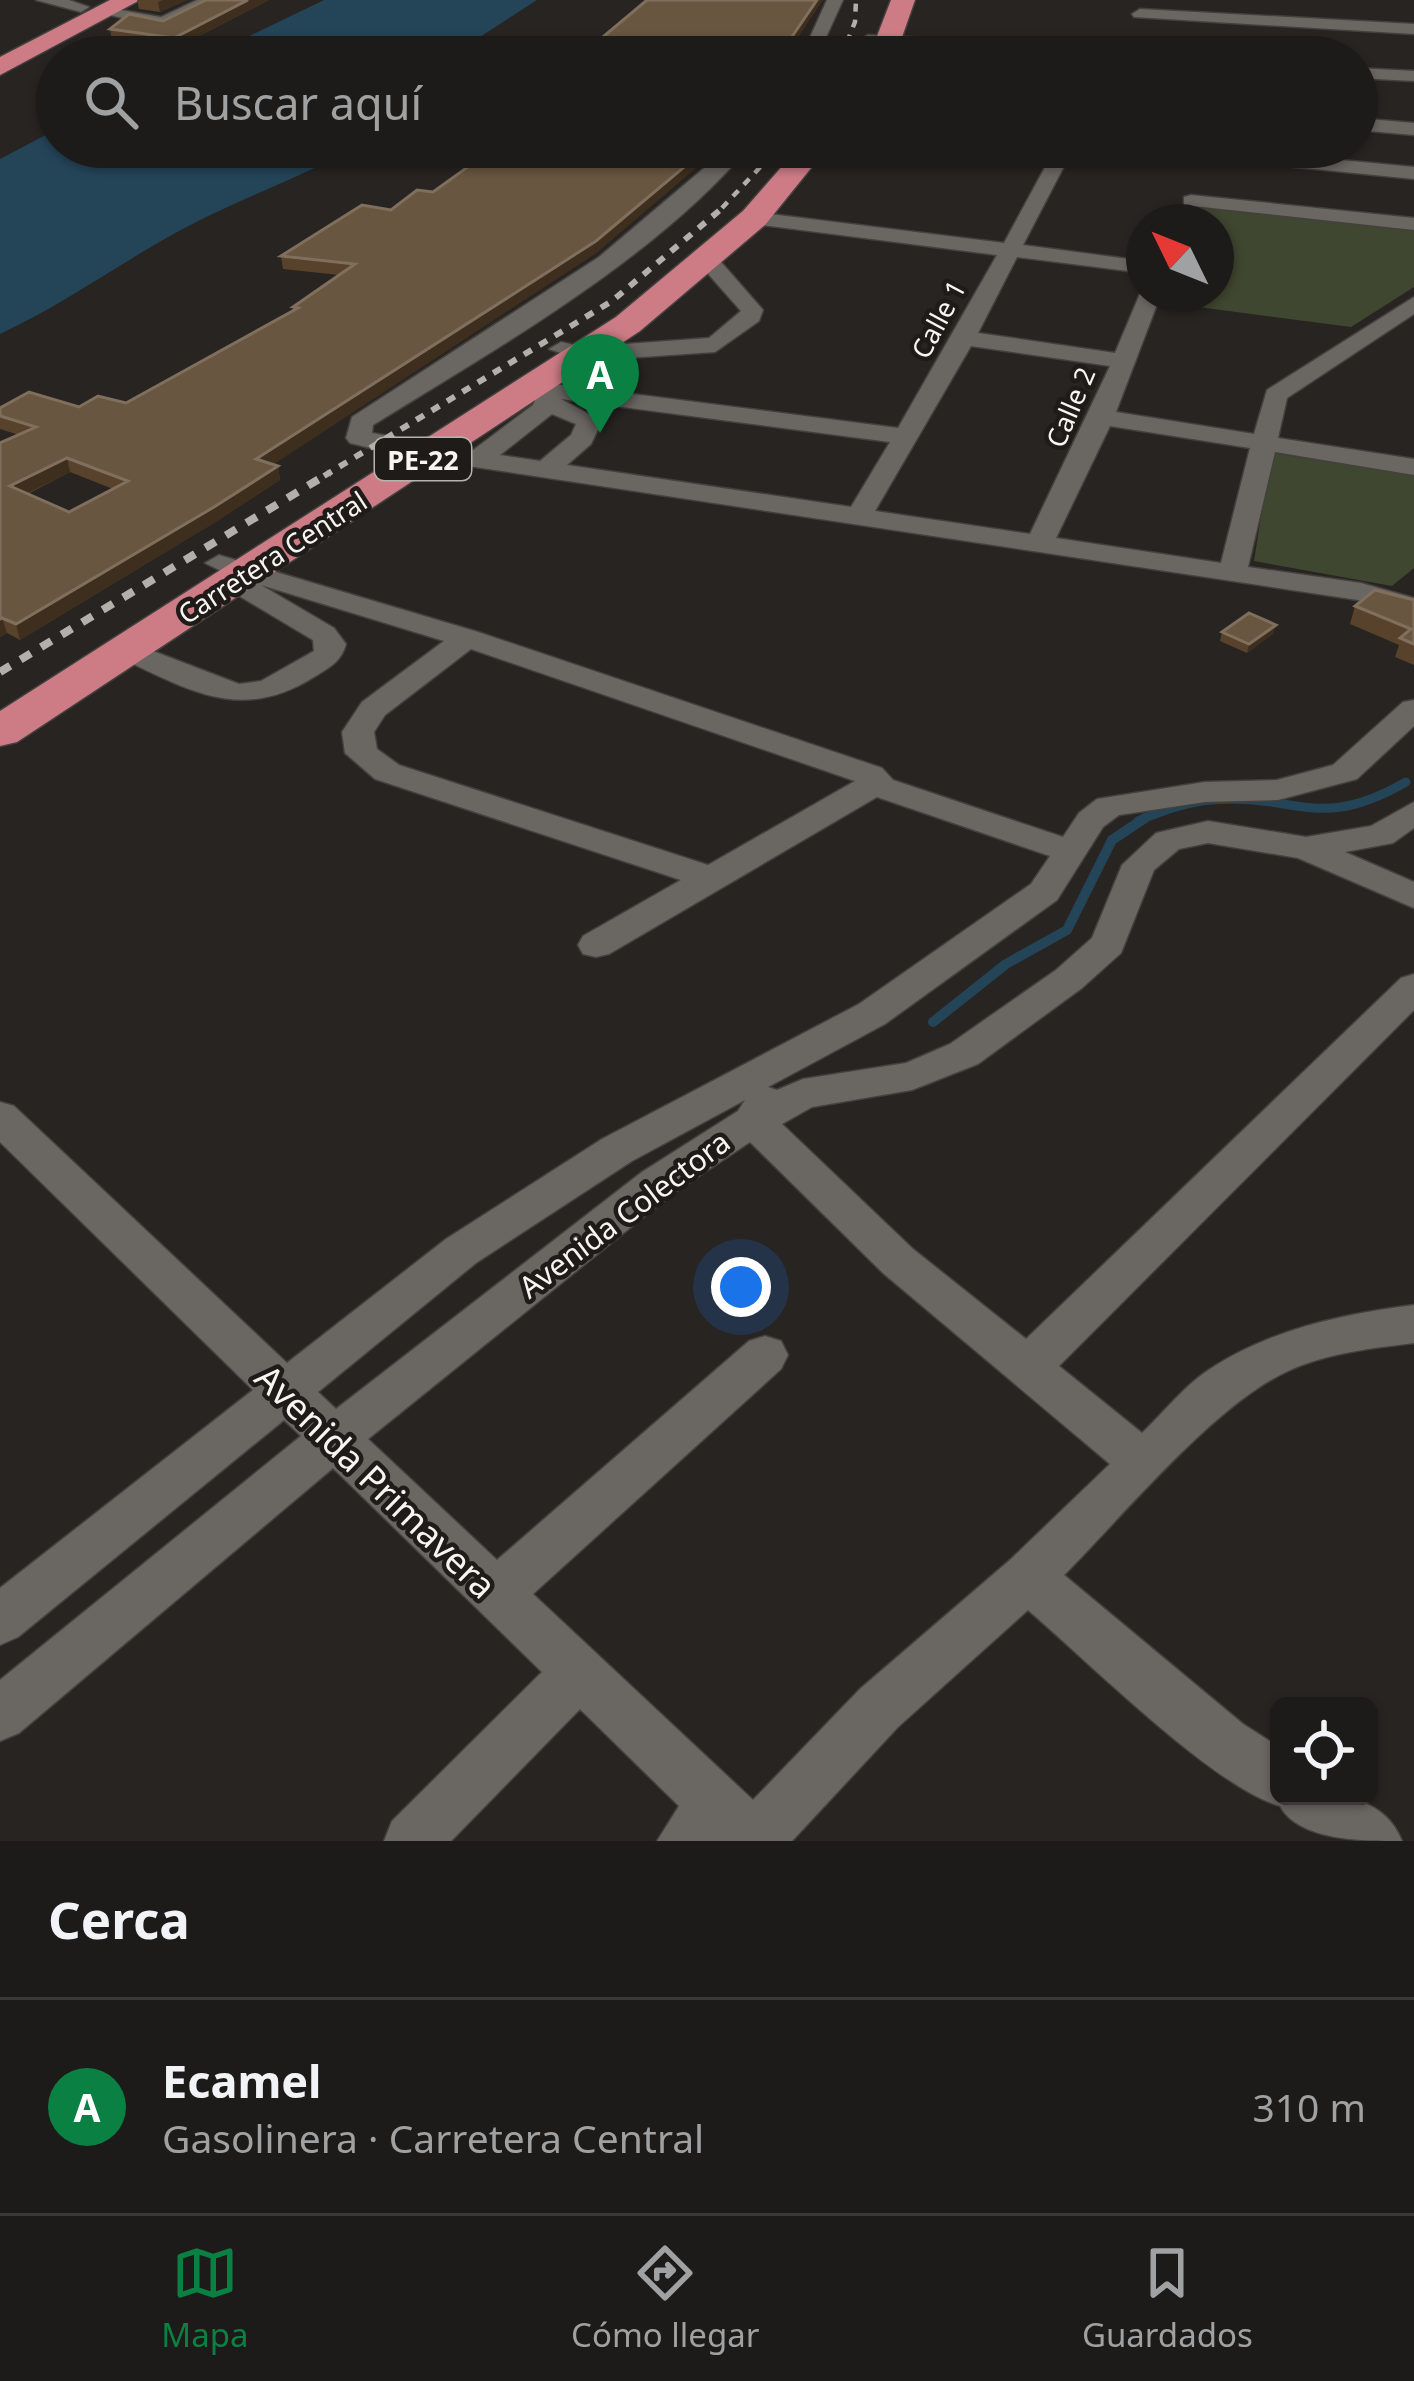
<!DOCTYPE html>
<html lang="es">
<head>
<meta charset="utf-8">
<style>
  body { margin:0; font-family:"Noto Sans",sans-serif; background:#252422; color:#f1f3f6 }
  .controls { position:absolute; right:36px; bottom:36px; display:grid; overflow:hidden; border-radius:18px; box-shadow:0 3px 9px #0004 }
  .controls button { width:108px; height:108px; display:grid; place-items:center; padding:0; border:0; border-bottom:3px solid #3b3938; background:#1d1b19; color:#f1f3f6; font:60px sans-serif }
  .compass { position:absolute; left:1126px; top:204px; width:108px; height:108px; border-radius:50%; background:#1d1b19; box-shadow:0 3px 9px #0004; rotate:313deg }
  .you { position:absolute; left:741px; top:1287px; width:42px; height:42px; margin:-30px; border:9px solid #fff; border-radius:50%; background:#1a73e8; box-shadow:0 0 0 18px #1a73e833 }
  .badge { display:grid; place-items:center; width:78px; height:78px; border-radius:50%; background:#0b8043; color:#fff; font-size:39px; font-weight:700 }
  .pin { position:absolute; translate:-50% -99px; filter:drop-shadow(0 3px 6px #0008) }
  .pin::after { content:''; position:absolute; top:63px; width:42px; height:36px; background:inherit; clip-path:polygon(0 0,100% 0,50% 100%) }
  .list { margin:0; padding:0; list-style:none }
  h2 { display:flex; justify-content:space-between; align-items:center; height:156px; margin:0; padding:0 48px; font-size:51px }
  h2 small { font-size:39px; font-weight:400; color:#a0a1a2 }
  .list li { display:grid; grid-template-columns:78px 1fr auto; gap:36px; align-items:center; box-sizing:border-box; height:216px; padding:0 48px; border-top:3px solid #3b3938 }
  .list b { display:block; font-size:45px; white-space:nowrap }
  .list p { margin:0; font-size:39px; white-space:nowrap; color:#a0a1a2 }
  .list em { font-size:39px; font-style:normal; color:#a0a1a2 }
  .icon { flex:none; width:66px; height:66px; fill:none; stroke:currentColor; stroke-width:2; stroke-linecap:round; stroke-linejoin:round }
  .map { position:relative; flex:none; width:1414px; height:1841px; overflow:hidden }
  .search { position:absolute; background:#1d1b19; box-shadow:0 3px 9px #0004; left:36px; right:36px; top:36px; height:132px; display:flex; align-items:center; gap:30px; box-sizing:border-box; padding:0 42px; border-radius:66px; color:#a0a1a2; font-size:45px }
  .sheet { height:372px; background:#1d1b19 }
  nav { display:flex; justify-content:space-around; align-items:center; box-sizing:border-box; height:168px; border-top:3px solid #3b3938; background:#1d1b19; font-size:33px; color:#a0a1a2 }
  nav a { display:grid; justify-items:center; gap:6px }
  nav .on { color:#0b8043 }
  .map>svg:first-child { display:block }
  .green { fill:#404730 }
  .water { fill:#244458 }
  .lines { fill:none; stroke-linecap:round; stroke-linejoin:round }
  .stream-far1 { stroke:#244458; stroke-width:9 }
  .stream { stroke:#244458; stroke-width:10 }
  .minor-casing { stroke:#43403e; stroke-width:3 }
  .highway-casing { stroke:#43403e; stroke-width:3 }
  .minor { fill:#6a6763; fill-rule:evenodd }
  .highway { fill:#cd7c86; fill-rule:evenodd }
  .rail-far2 { stroke:#b2afac; stroke-width:4.5; stroke-dasharray:8 8; stroke-linecap:butt }
  .rail-far1 { stroke:#b2afac; stroke-width:6; stroke-dasharray:9 9; stroke-linecap:butt }
  .rail { stroke:#b2afac; stroke-width:8; stroke-dasharray:12 12; stroke-linecap:butt }
  .wall { fill:#58422b; fill-rule:evenodd }
  .shaded-wall { fill:#3d2e1e }
  .building { fill:#695640; stroke:#7f6f5c; stroke-width:3; fill-rule:evenodd }
  .labels { text-anchor:middle; dominant-baseline:central; stroke-width:9; stroke-linejoin:round; paint-order:stroke }
  .far-street-label { font-size:27px; fill:#f7f5f2; stroke:#1e1b18 }
  .shield { fill:#1e1b18; stroke:#b6b4b1; stroke-width:3 }
  .shield-label { font-size:27px; font-weight:bold; fill:#f7f5f2 }
  .street-label { font-size:30px; fill:#f7f5f2; stroke:#1e1b18 }
  .near-street-label { font-size:36px; fill:#f7f5f2; stroke:#1e1b18 }
</style>
</head>
<body>
<div class="map">
<svg width="1414" height="1841" viewBox="0 0 1414 1841">
  <rect width="100%" height="100%" fill="#272421"/>
  <g class="green">
    <polygon points="1196,207 1414,229 1414,287 1351,327 1168,303 1170,294 1216,294 1216,222 1191,222"/>
    <polygon points="1271,453 1414,474 1414,568 1392,586 1254,561"/>
  </g>
  <g class="water">
    <polygon points="324,0 537,0 449,57 206,57"/>
    <path d="M57,129V147H356C296,180 230,202 170,236C113,268 60,306 0,334V159Z"/>
  </g>
  <g class="lines">
    <path class="stream-far1" d="M1138,821C1161,811 1186,802 1212,800C1297,793 1317,833 1406,782"/>
    <polyline class="stream" points="933,1022 1006,964 1067,930 1112,840 1145,818"/>
    <defs>
      <g id="minor">
        <polygon points="36,0 69,0 89,7 81,12"/>
        <polygon points="197,0 218,0 163,27 96,12 104,7 161,17"/>
        <polygon points="827,0 843,0 817,57 801,57"/>
        <polygon points="1140,9 1414,24 1414,34 1134,17 1132,14"/>
        <polygon points="868,35 1196,52 1204,57 1099,57 862,44 860,40"/>
        <polygon points="1357,68 1414,71 1414,81 1357,78"/>
        <polygon points="1357,118 1414,123 1414,135 1357,130"/>
        <path d="M729,147H749C656,258 496,349 373,425L372,433L472,451L533,405L537,396L519,388L531,381L898,428L997,255L754,224L744,218L754,212L1004,243L1056,147H1074L1023,245L1144,261V273L1017,257L978,333L1115,353L1142,289L1144,294H1161L1116,412L1254,434L1267,390L1414,297V314L1287,398L1278,438L1414,459V475L1275,452L1248,567L1361,583L1414,598V616L1358,600L402,456L350,443L346,438L352,417L599,257ZM971,346L1110,366L1030,534L875,511ZM561,399L890,442L851,507L567,465L591,444L602,421ZM552,414L576,424L571,435L540,461L500,455ZM1110,426L1250,448L1221,563L1056,538Z"/>
        <polygon points="1203,147 1414,167 1414,179 1196,157 1193,153"/>
        <polygon points="1191,195 1414,218 1414,230 1184,205 1184,197"/>
        <polygon points="706,253 714,254 763,310 759,321 715,352 584,361 549,349 561,342 584,347 709,338 741,311 695,259"/>
        <path d="M219,555L478,632L882,768L893,780L1063,837L1079,813L1097,799L1205,782L1277,780L1333,765L1403,702L1414,700V726L1357,779L1278,800L1205,802L1119,815L1103,827L1057,900L885,1024L768,1087L777,1090L803,1079L906,1063L950,1044L1056,970L1092,938L1122,865L1156,833L1208,821L1306,837L1371,826L1414,802V828L1393,843L1345,852L1414,882V908L1298,858L1208,843L1179,849L1154,870L1121,953L1082,988L978,1064L912,1090L812,1107L782,1124L913,1249L1026,1339L1401,978L1414,974V1010L1059,1366L1142,1433C1164,1412 1185,1385 1210,1369C1271,1329 1343,1314 1414,1305V1343C1373,1348 1327,1353 1288,1371C1214,1405 1124,1515 1064,1575L1243,1724L1279,1747V1796C1327,1796 1381,1789 1402,1841C1363,1841 1299,1841 1280,1806C1213,1787 1087,1660 1028,1610L898,1727L792,1841H657L679,1806L580,1709L451,1841H384L392,1821L542,1672L333,1468L19,1733L0,1741V1680L301,1436L284,1420L18,1637L0,1645V1588L253,1390L0,1142V1102L14,1106L287,1363L446,1239L602,1139L859,1004L1031,884L1050,856L877,797L609,954L596,957L583,954L578,945L583,936L681,880L375,779L345,753L342,732L362,702L444,641L261,585L334,628L346,644C341,662 330,667 314,677C239,724 188,689 116,656L112,650L116,644L127,641L239,684L261,681L314,651L313,640L226,588L222,582L229,575L205,563ZM471,649L855,781L708,865L399,765L377,749L374,732L385,715ZM745,1100L738,1111L642,1172L336,1409L318,1392L476,1263L632,1161ZM750,1142L883,1273L1110,1464L1010,1560L860,1689L753,1800L533,1594L781,1369L788,1355L781,1341L765,1336L749,1341L497,1560L368,1439L672,1194Z"/>
      </g>
      <g id="highway">
        <polygon points="110,0 140,0 0,75 0,57"/>
        <polygon points="891,0 915,0 895,57 869,57"/>
        <polygon points="799,147 828,147 765,225 640,331 17,742 0,746 0,711 616,317 743,211"/>
      </g>
    </defs>
    <use href="#minor" class="minor-casing"/>
    <use href="#highway" class="highway-casing"/>
    <use href="#minor" class="minor"/>
    <use href="#highway" class="highway"/>
    <g class="rail-far2">
      <polyline points="841,57 855,22 856,0"/>
      <polyline points="722,208 779,147"/>
    </g>
    <polyline class="rail-far1" points="324,476 612,301 726,205"/>
    <polyline class="rail" points="0,672 329,473"/>
  </g>
  <g class="wall">
    <polygon points="137,0 187,0 160,12 139,9"/>
    <polygon points="206,0 269,0 176,48 112,40 110,29 163,21"/>
    <path d="M524,147H720L596,253L273,464L278,466L280,480L217,521L20,640L7,633L0,637L19,435L0,429V408L79,407L126,403L294,310L293,307L339,275L283,269L281,256L506,160ZM70,472L113,489L69,512L28,494Z"/>
    <polygon points="1414,600 1414,665 1395,657 1399,645 1350,624 1355,606"/>
    <polygon points="1222,632 1273,634 1247,653 1220,641"/>
  </g>
  <g class="shaded-wall">
    <polygon points="163,0 187,0 160,12 158,2"/>
    <polygon points="248,0 269,0 176,48 174,38"/>
    <polygon points="817,0 823,0 793,45 793,52 789,57 784,57 789,41"/>
    <polygon points="708,147 720,147 596,253 259,474 256,459"/>
    <polygon points="67,458 70,472 14,500 10,486"/>
    <polygon points="278,466 280,480 217,521 20,640 16,624"/>
    <polygon points="2,618 7,633 0,637 0,619"/>
    <polygon points="1276,625 1273,634 1247,653 1249,644"/>
  </g>
  <g class="building">
    <polygon points="206,0 248,0 174,38 110,29 129,14 163,21"/>
    <polygon points="647,0 817,0 789,41 793,42 784,53 789,53 786,57 579,57"/>
    <polygon points="942,41 1100,54 1097,57 927,57"/>
    <path d="M524,147H708L596,241L256,459L278,466L214,507L16,624L2,618L0,619V443L36,427L0,416V408L29,392L79,407L98,396L126,403L298,308L293,307L355,264L281,256L362,205L391,210L417,190L433,192L483,156L506,160ZM67,458L128,481L69,512L10,486Z"/>
    <polygon points="1375,590 1414,600 1414,644 1400,638 1411,629 1355,606"/>
    <polygon points="1249,613 1276,625 1249,644 1222,632"/>
  </g>
  <g class="labels">
    <g class="far-street-label">
      <text transform="translate(938 319) rotate(-62)">Calle 1</text>
      <text transform="translate(1070 407) rotate(-67)">Calle 2</text>
      <text transform="translate(272 557) rotate(-33)">Carretera Central</text>
    </g>
    <rect class="shield" x="375" y="438" width="96" height="42" rx="9"/>
    <g class="shield-label">
      <text x="423" y="459">PE-22</text>
    </g>
    <g class="street-label">
      <text transform="translate(624 1214) rotate(-37)">Avenida Colectora</text>
    </g>
    <g class="near-street-label">
      <text transform="translate(376 1481) rotate(44)">Avenida Primavera</text>
    </g>
  </g>
</svg>
<div class="controls">
<button><svg class="icon" aria-label="locate" viewBox="0 0 24 24"><circle cx="12" cy="12" r="6"/><path d="M12 2v4M12 18v4M2 12h4M18 12h4"/></svg></button>
</div>
<svg class="compass" viewBox="-18 -18 36 36"><path d="M0-13l5 13h-10z" fill="#e53935"/><path d="M0 13l5-13h-10z" fill="#a0a1a2"/></svg>
<div class="you"></div>
<div class="pin badge" style="left:600px;top:433px">A</div>
<div class="search"><svg class="icon" aria-label="search" viewBox="0 0 24 24"><circle cx="10" cy="10" r="6"/><path d="M15 15l6 6"/></svg>Buscar aquí</div>
</div>
<section class="sheet">
<h2>Cerca<small></small></h2>
<ul class="list">
<li><span class="badge">A</span><div><b>Ecamel</b><p>Gasolinera · Carretera Central</p></div><em>310 m</em></li>
</ul>
</section>
<nav>
<a class="on"><svg class="icon" aria-label="map" viewBox="0 0 24 24"><path d="M3 6l6-2 6 2 6-2v14l-6 2-6-2-6 2zM9 4v14M15 6v14"/></svg>Mapa</a>
<a><svg class="icon" aria-label="directions" viewBox="0 0 24 24"><path d="M12 3l9 9-9 9-9-9zM9 14v-3h6M13 9l2 2-2 2"/></svg>Cómo llegar</a>
<a><svg class="icon" aria-label="saved" viewBox="0 0 24 24"><path d="M7 4h10v16l-5-4-5 4z"/></svg>Guardados</a>
</nav>
</body>
</html>
